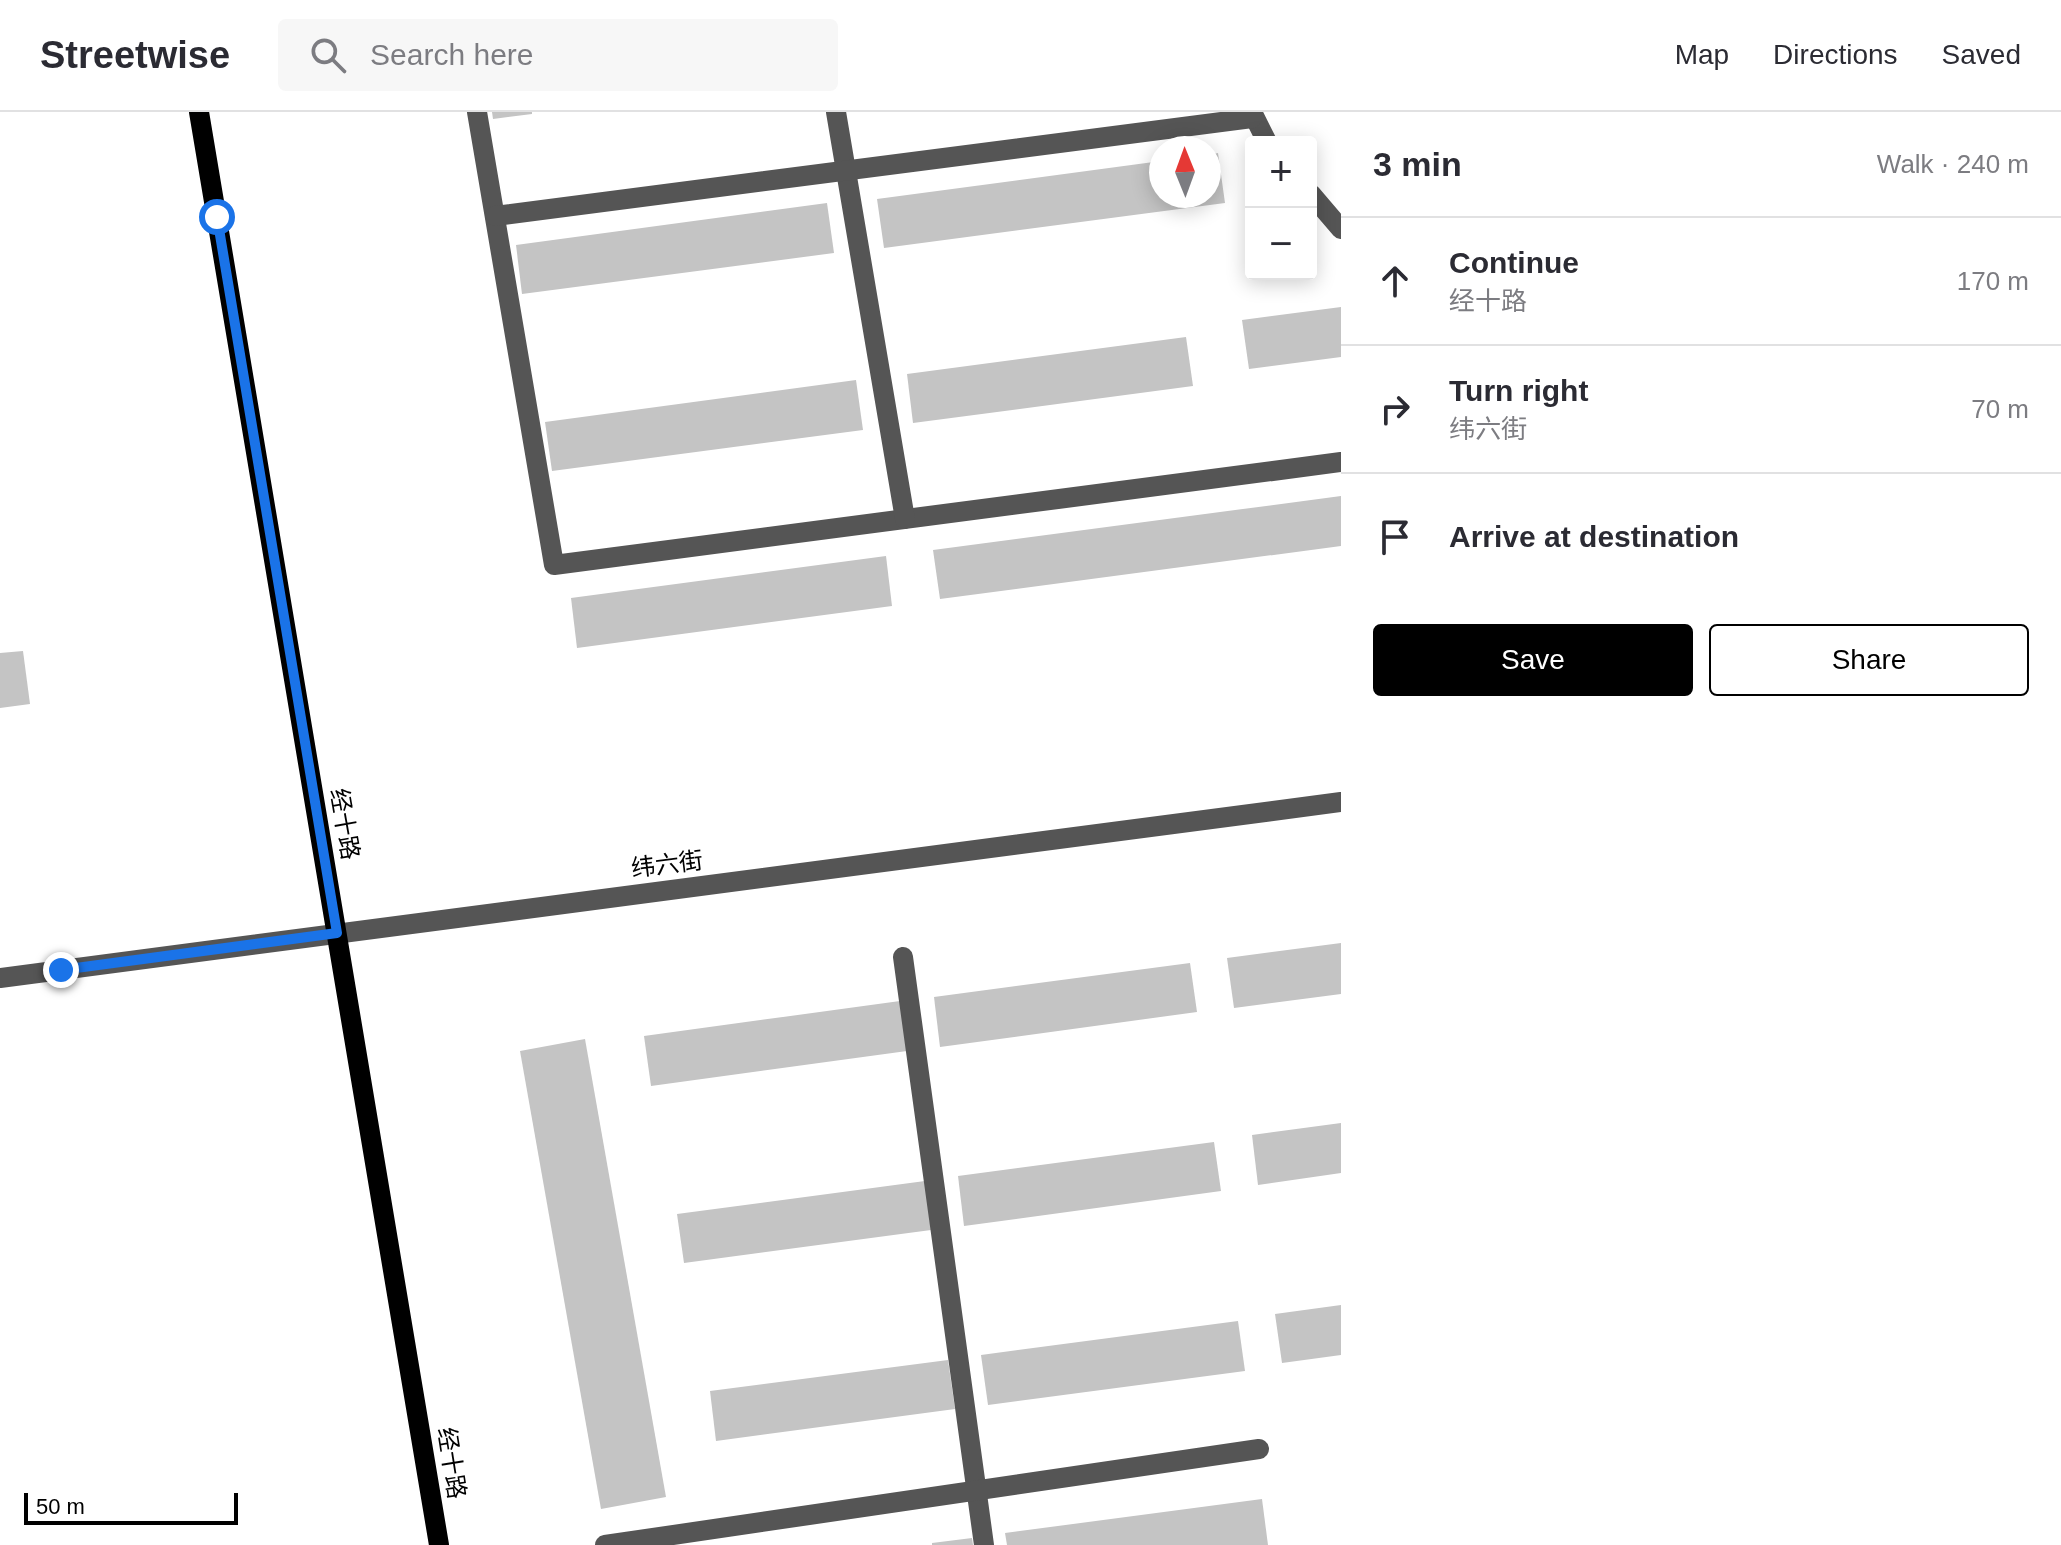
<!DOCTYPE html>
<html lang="en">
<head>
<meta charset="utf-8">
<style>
  body { margin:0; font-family:Helvetica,"Noto Sans SC",sans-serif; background:#f7f7f7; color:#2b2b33 }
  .controls { position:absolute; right:24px; top:24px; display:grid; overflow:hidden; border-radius:8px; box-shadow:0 4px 20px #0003 }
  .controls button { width:72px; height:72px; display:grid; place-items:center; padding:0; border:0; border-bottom:2px solid #e1e1e2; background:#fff; color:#2b2b33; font:40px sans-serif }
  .compass { position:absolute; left:1149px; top:24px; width:72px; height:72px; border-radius:50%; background:#fff; box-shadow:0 4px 20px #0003; rotate:359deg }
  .scale { position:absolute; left:24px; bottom:20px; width:214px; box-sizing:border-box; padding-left:8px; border:4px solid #000; border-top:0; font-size:22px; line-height:28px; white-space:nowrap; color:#000; -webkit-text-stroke:6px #fff; paint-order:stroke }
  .stop { position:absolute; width:24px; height:24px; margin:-18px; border:6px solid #1a73e8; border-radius:50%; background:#fff }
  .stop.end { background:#1a73e8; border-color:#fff; box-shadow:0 2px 8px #0008 }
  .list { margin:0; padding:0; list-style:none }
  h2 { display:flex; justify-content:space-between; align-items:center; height:104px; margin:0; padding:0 32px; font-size:34px }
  h2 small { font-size:26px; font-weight:400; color:#7c7c81 }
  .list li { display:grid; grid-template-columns:52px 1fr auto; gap:24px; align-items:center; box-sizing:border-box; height:128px; padding:0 32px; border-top:2px solid #e1e1e2 }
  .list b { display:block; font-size:30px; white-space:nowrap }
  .list p { margin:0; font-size:26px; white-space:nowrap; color:#7c7c81 }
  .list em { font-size:26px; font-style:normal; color:#7c7c81 }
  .actions { display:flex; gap:16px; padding:24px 32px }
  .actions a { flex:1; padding:18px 0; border:2px solid #000; border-radius:8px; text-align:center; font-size:28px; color:#000 }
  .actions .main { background:#000; color:#fff }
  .icon { flex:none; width:44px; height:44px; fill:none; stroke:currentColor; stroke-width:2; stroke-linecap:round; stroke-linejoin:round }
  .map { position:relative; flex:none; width:1341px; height:1433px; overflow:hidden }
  header { display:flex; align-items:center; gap:48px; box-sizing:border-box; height:112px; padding:0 40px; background:#fff; border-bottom:2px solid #e1e1e2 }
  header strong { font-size:38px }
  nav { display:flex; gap:44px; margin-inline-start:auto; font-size:28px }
  .search { width:560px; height:72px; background:#f7f7f7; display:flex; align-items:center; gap:20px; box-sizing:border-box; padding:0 28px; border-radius:8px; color:#7c7c81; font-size:30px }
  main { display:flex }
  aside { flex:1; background:#fff }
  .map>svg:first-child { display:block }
  .building { fill:#c4c4c4 }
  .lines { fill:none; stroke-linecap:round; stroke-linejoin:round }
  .minor { stroke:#555; stroke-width:20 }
  .major { stroke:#000; stroke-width:20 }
  .route { stroke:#1a73e8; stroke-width:10 }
  .labels { text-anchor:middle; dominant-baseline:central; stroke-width:6; stroke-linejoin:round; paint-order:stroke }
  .street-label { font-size:24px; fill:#000; stroke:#fff }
</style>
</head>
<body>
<header>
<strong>Streetwise</strong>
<div class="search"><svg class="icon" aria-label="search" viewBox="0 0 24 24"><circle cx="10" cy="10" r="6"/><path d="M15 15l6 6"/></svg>Search here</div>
<nav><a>Map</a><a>Directions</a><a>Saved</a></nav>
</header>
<main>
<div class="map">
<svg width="1341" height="1433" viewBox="0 0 1341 1433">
  <rect width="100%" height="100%" fill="#fff"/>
  <g class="building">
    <polygon points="492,0 532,0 532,2 493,7"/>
    <polygon points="1218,41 1225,91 884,136 877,87 1161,49 1161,84 1209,84 1209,43"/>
    <polygon points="827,91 834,141 522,182 516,133"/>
    <polygon points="1341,195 1341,245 1249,257 1242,208"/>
    <polygon points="1186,225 1193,274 913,311 907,262"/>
    <polygon points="856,268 863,318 552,359 545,310"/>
    <polygon points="1341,384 1341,434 940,487 933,438"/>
    <polygon points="886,444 892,494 577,536 571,486"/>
    <polygon points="23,539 30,592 0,596 0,541"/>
    <polygon points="1341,831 1341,882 1234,896 1227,846"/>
    <polygon points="1190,851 1197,900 940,935 934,885"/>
    <polygon points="900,889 907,939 651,974 644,924"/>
    <polygon points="585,927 666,1385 601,1397 520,939"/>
    <polygon points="1341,1011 1341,1061 1258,1073 1252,1023"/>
    <polygon points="1214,1030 1221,1079 964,1114 958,1064"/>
    <polygon points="925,1069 931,1118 684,1151 677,1102"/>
    <polygon points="1341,1193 1341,1243 1282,1251 1275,1202"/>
    <polygon points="1238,1209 1245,1259 988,1293 981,1243"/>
    <polygon points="948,1248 955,1297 716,1329 710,1279"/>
    <polygon points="1262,1387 1268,1433 1007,1433 1005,1421"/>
    <polygon points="972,1426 973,1433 932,1433 932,1431"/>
  </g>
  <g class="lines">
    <g class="minor">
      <polyline points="477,0 554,453 1341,350"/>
      <polyline points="836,0 905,407"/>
      <polyline points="1252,0 1267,30"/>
      <polyline points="1311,82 1341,117"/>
      <polyline points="495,104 1252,6"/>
      <polyline points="903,845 984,1433"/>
      <polyline points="0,866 1341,690"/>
      <polyline points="605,1433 1259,1337"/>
    </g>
    <polyline class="major" points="199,0 439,1433"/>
  </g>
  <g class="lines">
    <polyline class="route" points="61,858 337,821 217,105"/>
  </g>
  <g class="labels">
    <g class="street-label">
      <text transform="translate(345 712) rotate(80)">经十路</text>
      <text transform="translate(667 752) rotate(-7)">纬六街</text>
      <text transform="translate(452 1351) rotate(81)">经十路</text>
    </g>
  </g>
</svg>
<div class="controls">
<button>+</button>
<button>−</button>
</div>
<svg class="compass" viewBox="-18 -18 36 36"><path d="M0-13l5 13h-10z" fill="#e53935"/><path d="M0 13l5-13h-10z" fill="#7c7c81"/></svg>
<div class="scale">50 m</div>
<div class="stop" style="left:217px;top:105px"></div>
<div class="stop end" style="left:61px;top:858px"></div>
</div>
<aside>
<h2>3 min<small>Walk · 240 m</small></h2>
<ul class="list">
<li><svg class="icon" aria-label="ahead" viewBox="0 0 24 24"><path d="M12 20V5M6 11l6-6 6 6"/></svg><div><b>Continue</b><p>经十路</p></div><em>170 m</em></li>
<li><svg class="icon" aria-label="right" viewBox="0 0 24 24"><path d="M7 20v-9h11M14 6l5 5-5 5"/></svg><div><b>Turn right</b><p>纬六街</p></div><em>70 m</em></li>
<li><svg class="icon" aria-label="arrive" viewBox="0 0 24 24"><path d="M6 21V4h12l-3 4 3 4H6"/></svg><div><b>Arrive at destination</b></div></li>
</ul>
<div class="actions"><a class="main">Save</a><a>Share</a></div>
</aside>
</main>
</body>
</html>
